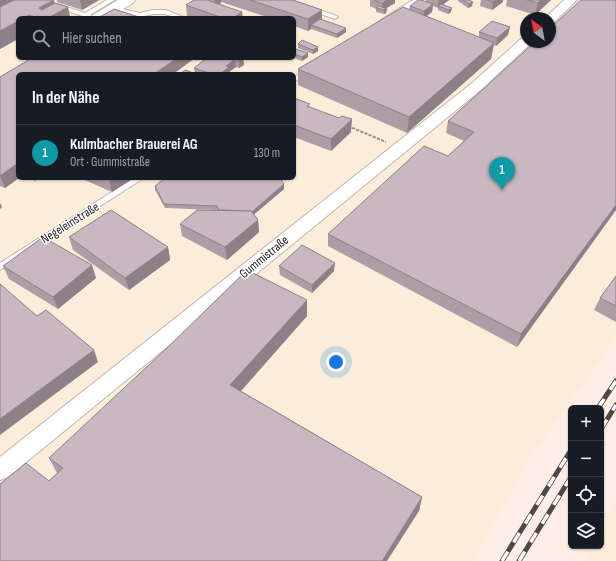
<!DOCTYPE html>
<html lang="de">
<head>
<meta charset="utf-8">
<style>
  body { margin:0; font-family:"Sofia Sans Condensed",sans-serif; background:#20242c; color:#f1f3f6 }
  .controls { position:absolute; right:12px; bottom:12px; display:grid; overflow:hidden; border-radius:6px; box-shadow:0 1px 3px #0004 }
  .controls button { width:36px; height:36px; display:grid; place-items:center; padding:0; border:0; border-bottom:1px solid #363941; background:#171b24; color:#f1f3f6; font:20px sans-serif }
  .compass { position:absolute; left:520px; top:12px; width:36px; height:36px; border-radius:50%; background:#171b24; box-shadow:0 1px 3px #0004; rotate:328deg }
  .you { position:absolute; left:336px; top:362px; width:14px; height:14px; margin:-10px; border:3px solid #fff; border-radius:50%; background:#1a73e8; box-shadow:0 0 0 6px #1a73e833 }
  .badge { display:grid; place-items:center; width:26px; height:26px; border-radius:50%; background:#8d4abf; color:#fff; font-size:13px; font-weight:700 }
  .pin { position:absolute; translate:-50% -33px; filter:drop-shadow(0 1px 2px #0008) }
  .pin::after { content:''; position:absolute; top:21px; width:14px; height:12px; background:inherit; clip-path:polygon(0 0,100% 0,50% 100%) }
  .list { margin:0; padding:0; list-style:none }
  h2 { display:flex; justify-content:space-between; align-items:center; height:52px; margin:0; padding:0 16px; font-size:17px }
  h2 small { font-size:13px; font-weight:400; color:#9ea1a6 }
  .list li { display:grid; grid-template-columns:26px 1fr auto; gap:12px; align-items:center; box-sizing:border-box; height:56px; padding:0 16px; border-top:1px solid #363941 }
  .list b { display:block; font-size:15px; white-space:nowrap }
  .list p { margin:0; font-size:13px; white-space:nowrap; color:#9ea1a6 }
  .list em { font-size:13px; font-style:normal; color:#9ea1a6 }
  .icon { flex:none; width:22px; height:22px; fill:none; stroke:currentColor; stroke-width:2; stroke-linecap:round; stroke-linejoin:round }
  .map { position:relative; flex:none; width:616px; height:561px; overflow:hidden }
  .search { position:absolute; background:#171b24; box-shadow:0 1px 3px #0004; left:16px; top:16px; width:280px; height:44px; display:flex; align-items:center; gap:10px; box-sizing:border-box; padding:0 14px; border-radius:6px; color:#9ea1a6; font-size:15px }
  .panel { position:absolute; background:#171b24; box-shadow:0 1px 3px #0004; left:16px; top:72px; width:280px; height:108px; border-radius:6px }
  .map>svg:first-child { display:block }
  .commercial { fill:#faeeda; fill-rule:evenodd }
  .industrial { fill:#feecdb }
  .built { fill:#ffeee8 }
  .lines { fill:none; stroke-linecap:round; stroke-linejoin:round }
  .service-casing { stroke:#c6b4ae; stroke-width:2 }
  .minor-casing { stroke:#c6b4ae; stroke-width:2 }
  .tertiary-casing { stroke:#c6b4ae; stroke-width:2 }
  .path { stroke:#928d8b; stroke-width:2; stroke-dasharray:3 1.5; stroke-linecap:butt }
  .service { fill:#fff; fill-rule:evenodd }
  .minor { fill:#fff; fill-rule:evenodd }
  .tertiary { fill:#fff; fill-rule:evenodd }
  .rail-casing { stroke:#4d4745; stroke-width:5 }
  .rail { stroke:#fff; stroke-width:3.5; stroke-dasharray:11; stroke-linecap:butt }
  .wall { fill:#ad9ea6 }
  .shaded-wall { fill:#8d8187 }
  .building { fill:#c9b8c1; stroke:#8d8187 }
  .labels { text-anchor:middle; dominant-baseline:central; stroke-width:3; stroke-linejoin:round; paint-order:stroke }
  .street-label { font-size:13px; fill:#28211f; stroke:#fff }
</style>
</head>
<body>
<div class="map">
<svg width="616" height="561" viewBox="0 0 616 561">
  <rect width="100%" height="100%" fill="#fcf9f7"/>
  <path class="commercial" d="M0,0H616V339L531,458L474,561H0ZM18,18H294V58H18ZM526,18H550V42H526ZM18,74H294V178H18Z"/>
  <polygon class="industrial" points="616,501 616,561 582,561 591,546 601,546 601,528"/>
  <polygon class="built" points="616,339 616,501 601,528 601,408 571,408 571,546 591,546 582,561 474,561 531,458"/>
  <g class="lines">
    <defs>
      <g id="service">
        <polygon points="107,0 114,0 90,15 97,18 88,18 54,6 57,4 85,13"/>
        <polygon points="113,7 140,13 153,10 166,10 186,18 177,18 165,14 153,14 140,17 111,10 110,9"/>
        <polygon points="311,7 337,16 338,17 335,19 309,10 308,9"/>
        <polygon points="308,69 311,71 310,72 294,82 294,77"/>
        <polygon points="134,178 144,178 0,270 0,263"/>
      </g>
      <g id="minor">
        <polygon points="413,0 427,0 390,25 382,25 380,22 382,19"/>
        <polygon points="564,0 577,0 554,22 550,23 550,18 545,18"/>
        <polygon points="526,37 526,42 532,42 530,44 482,89 8,477 0,480 0,457 472,83 522,38"/>
      </g>
      <polygon id="tertiary" points="118,0 135,0 133,3 108,18 91,18 93,15"/>
    </defs>
    <use href="#service" class="service-casing"/>
    <use href="#minor" class="minor-casing"/>
    <use href="#tertiary" class="tertiary-casing"/>
    <polyline class="path" points="348,126 386,142"/>
    <use href="#service" class="service"/>
    <use href="#minor" class="minor"/>
    <use href="#tertiary" class="tertiary"/>
    <defs>
      <g id="rail">
        <polyline points="598,408 616,381"/>
        <polyline points="601,429 616,405"/>
        <polyline points="502,561 571,450"/>
        <polyline points="519,561 571,477"/>
      </g>
    </defs>
    <use href="#rail" class="rail-casing"/>
    <use href="#rail" class="rail"/>
  </g>
  <g class="wall">
    <polygon points="0,0 55,3 68,7 70,18 18,18 18,39 0,49"/>
    <polygon points="57,0 99,0 82,10 57,2"/>
    <polygon points="194,0 293,0 322,20 346,32 337,38 311,29 308,31 294,26 294,18 270,18 221,2 221,3 219,4 243,18 192,18 187,16 186,5"/>
    <polygon points="370,0 395,0 395,3 386,8 387,9 386,13 384,14 376,12 376,9 370,6"/>
    <polygon points="426,0 449,0 443,4 451,12 448,14 438,10 438,8 433,6 432,12 426,16 479,37 479,32 508,35 496,46 494,45 491,59 407,133 298,85 298,69 409,9 410,6 426,2"/>
    <polygon points="458,0 469,0 472,6 468,8 458,1"/>
    <polygon points="481,0 503,0 503,2 492,10 480,6"/>
    <polygon points="507,0 551,0 535,15 506,6"/>
    <polygon points="616,0 616,210 517,347 328,246 328,234 448,156 464,141 446,133 448,121"/>
    <polygon points="298,44 318,51 313,54 298,48"/>
    <polygon points="294,50 308,57 302,61 294,58"/>
    <polygon points="32,58 195,58 173,74 18,74 18,178 19,178 5,188 0,186 0,77"/>
    <polygon points="207,58 243,58 244,65 239,68 236,67 229,72 229,74 195,74 194,68"/>
    <polygon points="294,98 310,107 351,132 331,151 294,137"/>
    <polygon points="30,178 38,178 35,181"/>
    <polygon points="80,178 134,178 112,192"/>
    <polygon points="284,184 284,189 254,214 258,220 259,232 227,260 182,236 180,224 215,210 165,208 155,190 155,186"/>
    <polygon points="69,237 168,247 170,260 129,290 73,250"/>
    <polygon points="3,266 96,278 58,309 9,279"/>
    <polygon points="279,266 334,271 312,293 280,275"/>
    <polygon points="616,276 616,322 594,310 600,298"/>
    <polygon points="307,316 241,391 422,497 419,511 49,481 57,473 49,458"/>
  </g>
  <g class="shaded-wall">
    <polygon points="0,0 26,0 0,14"/>
    <polygon points="54,0 57,13 68,7 70,18 42,18 39,8"/>
    <polygon points="80,0 99,0 82,10"/>
    <polygon points="215,0 221,0 221,3 215,7"/>
    <polygon points="387,0 395,0 395,3 383,10 382,10 382,3"/>
    <polygon points="439,0 449,0 440,7 438,6 438,8"/>
    <polygon points="496,0 503,0 503,2 492,10 493,2"/>
    <polygon points="541,0 551,0 535,15 538,3"/>
    <polygon points="473,2 472,6 468,8 469,4"/>
    <polygon points="433,4 432,12 423,19 424,11"/>
    <polygon points="452,8 451,12 448,14 449,10"/>
    <polygon points="387,9 386,13 384,14 384,10"/>
    <polygon points="322,10 322,21 311,25 311,29 308,31 308,19"/>
    <polygon points="242,12 243,18 233,18"/>
    <polygon points="29,15 30,18 23,18"/>
    <polygon points="18,21 18,39 0,49 0,31"/>
    <polygon points="510,27 508,35 496,46 497,38"/>
    <polygon points="346,28 346,32 337,38 337,34"/>
    <polygon points="494,43 491,59 407,133 409,117"/>
    <polygon points="318,47 318,51 313,54 313,50"/>
    <polygon points="308,53 308,57 302,61 302,57"/>
    <polygon points="177,58 195,58 173,74 154,74"/>
    <polygon points="242,58 243,58 244,65 239,68 239,60"/>
    <polygon points="235,59 236,67 229,72 229,74 220,74 226,66"/>
    <polygon points="352,119 351,132 331,151 331,139"/>
    <polygon points="18,163 18,178 19,178 5,188 0,176"/>
    <polygon points="34,178 38,178 35,181"/>
    <polygon points="112,178 134,178 112,192 109,180"/>
    <polygon points="284,184 284,189 250,218 250,213"/>
    <polygon points="0,203 2,207 0,209"/>
    <polygon points="616,205 616,210 517,347 521,334"/>
    <polygon points="258,220 259,232 227,260 225,247"/>
    <polygon points="168,247 170,260 129,290 125,278"/>
    <polygon points="335,263 334,271 312,293 312,285"/>
    <polygon points="92,265 96,278 58,309 53,297"/>
    <polygon points="307,300 307,316 232,401 230,385"/>
    <polygon points="94,350 98,362 0,435 0,419"/>
    <polygon points="422,497 419,511 387,561 382,561"/>
  </g>
  <g class="building">
    <polygon points="14,0 54,0 39,8 42,10 55,3 68,7 48,18 38,18 29,15 23,18 18,18 18,21 0,31 0,7"/>
    <polygon points="194,0 207,0 242,12 233,18 223,18 186,5"/>
    <polygon points="250,0 293,0 322,10 308,19"/>
    <polygon points="374,0 387,0 382,3"/>
    <polygon points="418,0 421,0 433,4 424,11 410,6"/>
    <polygon points="463,0 469,0 473,2 469,4"/>
    <polygon points="487,0 496,0 493,2"/>
    <polygon points="527,0 541,0 538,3"/>
    <polygon points="581,0 616,0 616,205 521,334 328,234 424,146 448,156 474,132 448,121 535,42 550,42 550,28"/>
    <polygon points="441,4 452,8 449,10 438,6"/>
    <polygon points="379,6 387,9 384,10 376,8"/>
    <polygon points="403,7 494,43 409,117 298,69"/>
    <polygon points="114,9 142,18 98,18"/>
    <polygon points="320,19 346,28 337,34 311,25"/>
    <polygon points="492,21 510,27 497,38 479,32"/>
    <polygon points="302,40 318,47 313,50 298,44"/>
    <polygon points="296,49 308,53 302,57 294,54 294,50"/>
    <polygon points="32,58 177,58 154,74 18,74 18,163 0,176 0,77"/>
    <polygon points="207,58 242,58 239,60 235,59 226,66 229,67 220,74 212,74 194,68"/>
    <polygon points="185,70 191,72 189,74 180,74"/>
    <polygon points="294,98 310,104 307,106 339,118 342,116 352,119 331,139 294,125"/>
    <polygon points="165,178 280,178 284,184 252,212 251,211 223,210 219,210 217,206 164,204 155,186"/>
    <polygon points="111,210 168,247 125,278 69,237"/>
    <polygon points="197,210 251,211 258,220 225,247 180,224"/>
    <polygon points="43,237 92,265 53,297 3,266"/>
    <polygon points="302,245 335,263 312,285 279,266"/>
    <polygon points="247,270 307,300 230,385 422,497 382,561 0,561 0,484 26,463 49,481 63,468 49,458 167,348"/>
    <polygon points="616,276 616,306 600,298"/>
    <polygon points="0,284 37,316 46,310 94,350 0,419"/>
  </g>
  <g class="labels">
    <g class="street-label">
      <text transform="translate(70 223) rotate(-32)">Negeleinstraße</text>
      <text transform="translate(264 257) rotate(-39)">Gummistraße</text>
    </g>
  </g>
</svg>
<div class="controls">
<button>+</button>
<button>−</button>
<button><svg class="icon" aria-label="locate" viewBox="0 0 24 24"><circle cx="12" cy="12" r="6"/><path d="M12 2v4M12 18v4M2 12h4M18 12h4"/></svg></button>
<button><svg class="icon" aria-label="layers" viewBox="0 0 24 24"><path d="M12 4l9 5-9 5-9-5zM3 14l9 5 9-5"/></svg></button>
</div>
<svg class="compass" viewBox="-18 -18 36 36"><path d="M0-13l5 13h-10z" fill="#e53935"/><path d="M0 13l5-13h-10z" fill="#9ea1a6"/></svg>
<div class="you"></div>
<div class="pin badge" style="left:502px;top:190px;background:#0f9aa8">1</div>
<div class="search"><svg class="icon" aria-label="search" viewBox="0 0 24 24"><circle cx="10" cy="10" r="6"/><path d="M15 15l6 6"/></svg>Hier suchen</div>
<section class="panel">
<h2>In der Nähe<small></small></h2>
<ul class="list">
<li><span class="badge" style="background:#0f9aa8">1</span><div><b>Kulmbacher Brauerei AG</b><p>Ort · Gummistraße</p></div><em>130 m</em></li>
</ul>
</section>
</div>
</body>
</html>
